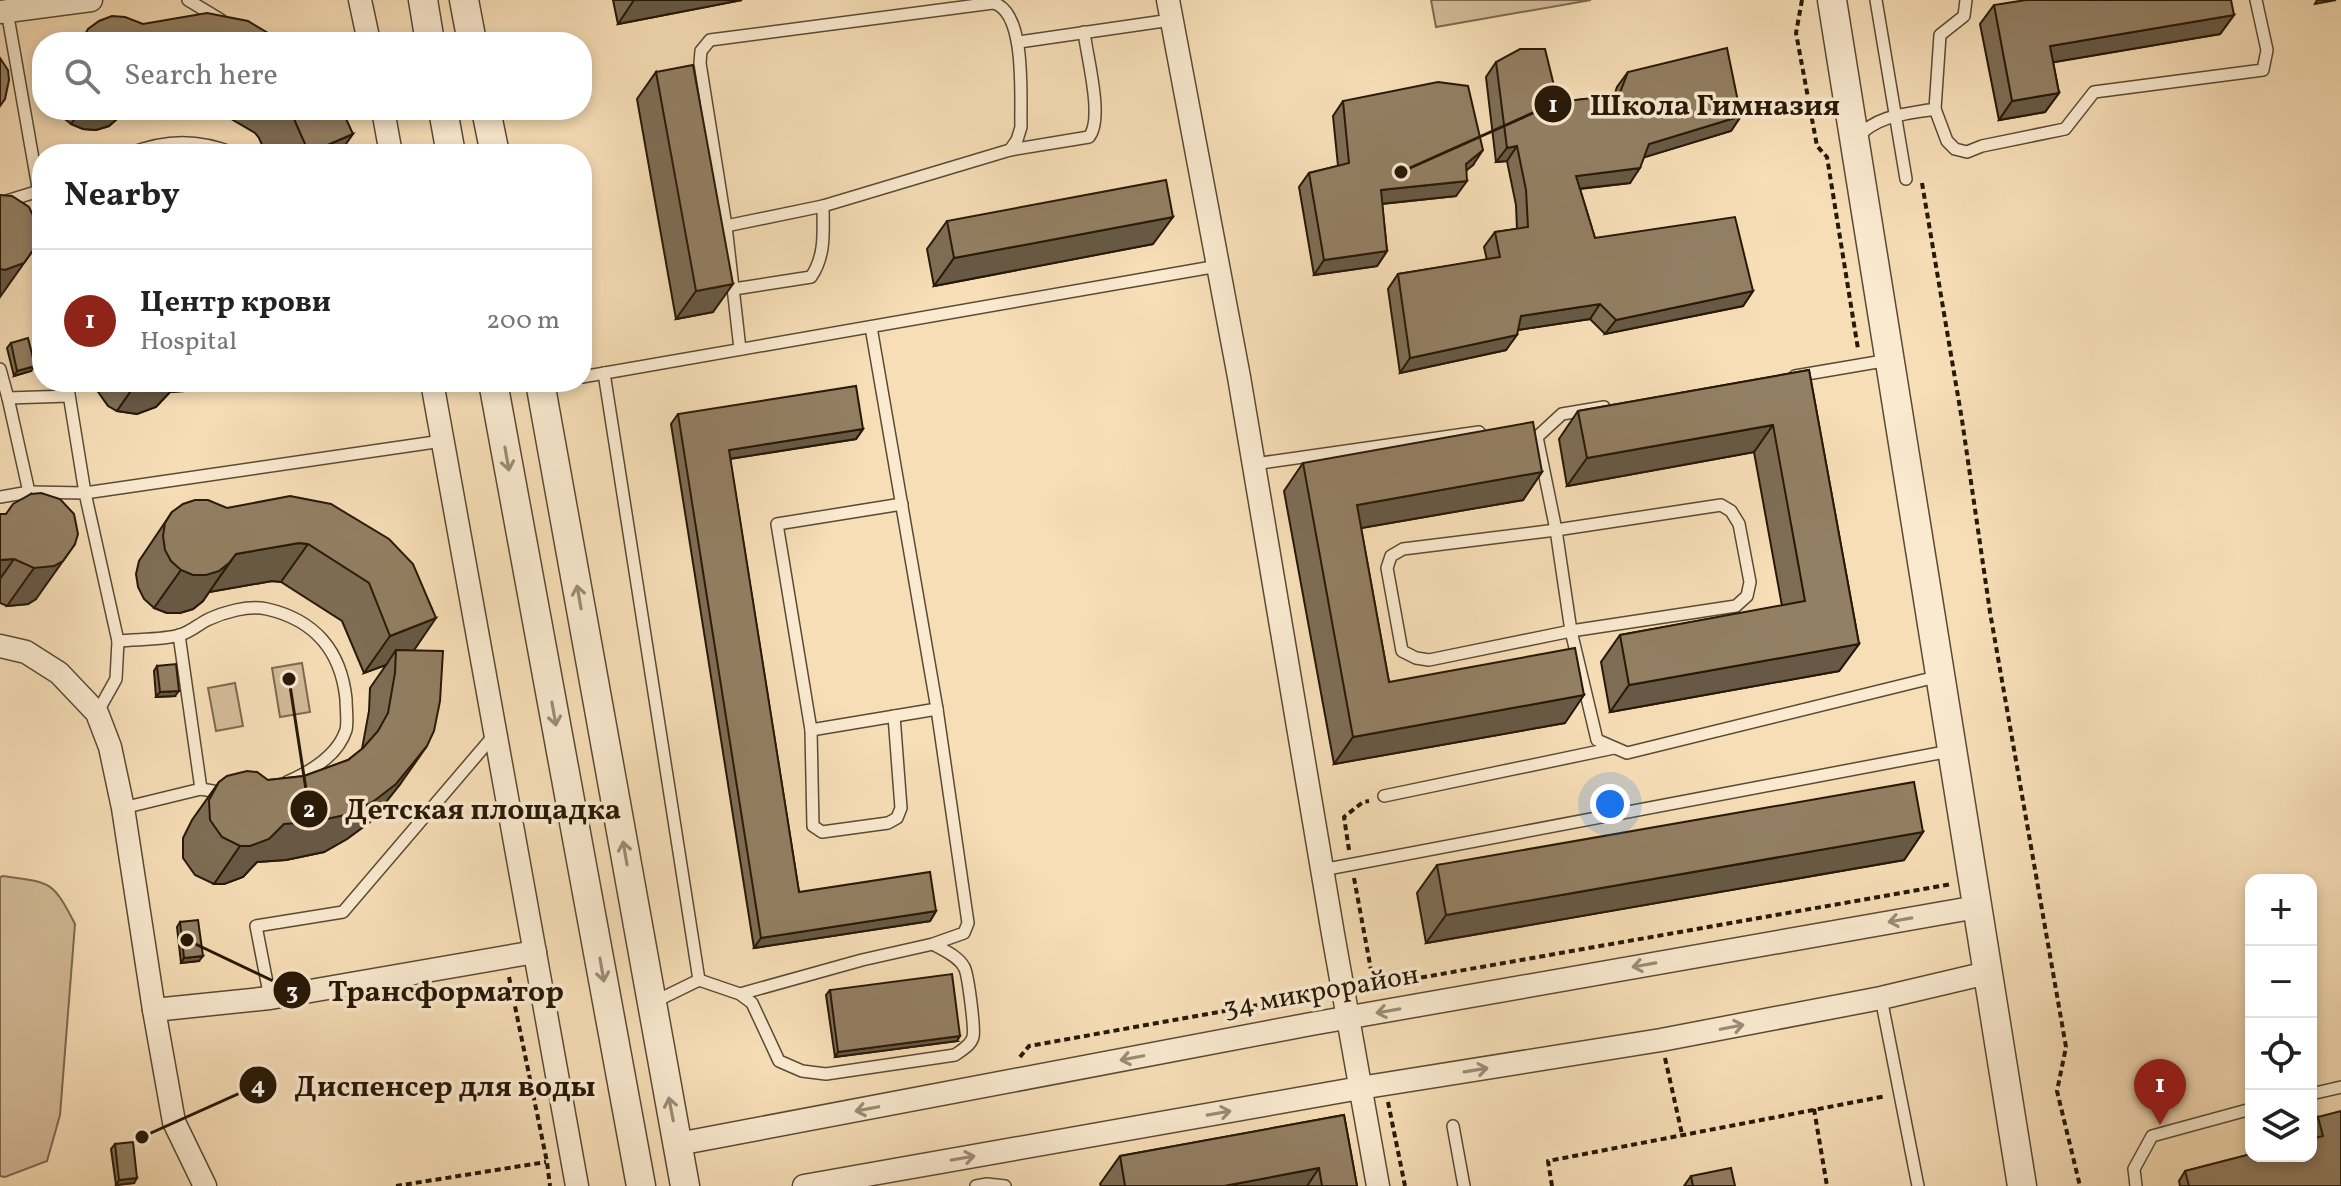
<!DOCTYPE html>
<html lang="en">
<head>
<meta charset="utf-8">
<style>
  body { margin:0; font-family:Vollkorn,serif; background:#f2f2f2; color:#222 }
  .controls { position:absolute; right:24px; bottom:24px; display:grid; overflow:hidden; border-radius:16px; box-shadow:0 4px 12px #0003 }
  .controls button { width:72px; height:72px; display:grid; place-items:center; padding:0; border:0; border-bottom:2px solid #e0e0e0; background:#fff; color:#222; font:40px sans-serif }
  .you { position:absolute; left:1610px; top:804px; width:28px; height:28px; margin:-20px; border:6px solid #fff; border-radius:50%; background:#1a73e8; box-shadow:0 0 0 12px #1a73e833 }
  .badge { display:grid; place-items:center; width:52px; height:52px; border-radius:50%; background:#8f2418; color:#fff; font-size:26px; font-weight:700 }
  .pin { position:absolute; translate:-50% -66px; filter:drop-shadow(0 2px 4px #0008) }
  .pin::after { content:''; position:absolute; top:42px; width:28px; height:24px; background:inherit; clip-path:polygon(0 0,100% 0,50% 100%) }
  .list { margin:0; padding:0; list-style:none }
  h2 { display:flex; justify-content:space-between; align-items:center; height:104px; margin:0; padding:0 32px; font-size:34px }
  h2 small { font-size:26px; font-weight:400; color:#767676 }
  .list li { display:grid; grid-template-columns:52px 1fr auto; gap:24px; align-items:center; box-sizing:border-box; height:144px; padding:0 32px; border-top:2px solid #e0e0e0 }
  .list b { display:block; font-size:30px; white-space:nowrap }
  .list p { margin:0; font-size:26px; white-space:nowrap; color:#767676 }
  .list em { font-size:26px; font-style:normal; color:#767676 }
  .icon { flex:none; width:44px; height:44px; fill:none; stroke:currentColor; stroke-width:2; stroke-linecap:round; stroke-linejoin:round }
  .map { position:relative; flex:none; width:2341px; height:1186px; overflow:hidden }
  .search { position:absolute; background:#fff; box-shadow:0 4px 12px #0003; left:32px; top:32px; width:560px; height:88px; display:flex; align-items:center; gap:20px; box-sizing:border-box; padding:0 28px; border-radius:32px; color:#767676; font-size:30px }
  .panel { position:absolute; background:#fff; box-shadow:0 4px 12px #0003; left:32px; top:144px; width:560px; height:248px; border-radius:32px }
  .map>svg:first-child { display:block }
  .green { fill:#d4bc99; stroke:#7e6a50; stroke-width:2 }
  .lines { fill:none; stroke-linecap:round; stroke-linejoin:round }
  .service-casing { stroke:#5b4a33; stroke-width:14 }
  .minor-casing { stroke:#5b4a33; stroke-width:25 }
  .tertiary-casing { stroke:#5b4a33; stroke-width:31 }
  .path { stroke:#271807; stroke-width:4; stroke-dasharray:6 4; stroke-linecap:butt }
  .service { stroke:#faead0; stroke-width:11 }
  .minor { stroke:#faead0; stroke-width:22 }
  .tertiary { stroke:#faead0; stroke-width:28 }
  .wall { fill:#7e6d55; stroke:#271807; stroke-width:2 }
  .shaded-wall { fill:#675945; stroke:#271807; stroke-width:2 }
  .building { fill:#937f63; stroke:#271807; stroke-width:2 }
  .oneway { stroke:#9b8c76 }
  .labels { text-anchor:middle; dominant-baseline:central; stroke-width:7; stroke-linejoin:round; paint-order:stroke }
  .street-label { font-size:28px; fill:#271807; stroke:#faead0 }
  .leader { fill:none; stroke:#271807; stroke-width:3 }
  .callout-dot { fill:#271807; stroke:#faead0; stroke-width:3 }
  .mark-label { font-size:24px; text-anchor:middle; font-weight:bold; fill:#fff }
  .callout-label { font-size:30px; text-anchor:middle; font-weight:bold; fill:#271807; stroke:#faead0; stroke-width:7; stroke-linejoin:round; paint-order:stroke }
</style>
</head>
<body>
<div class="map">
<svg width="2341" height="1186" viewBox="0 0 2341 1186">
  <rect width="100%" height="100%" fill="#f7deb7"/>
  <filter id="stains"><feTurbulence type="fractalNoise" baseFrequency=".0025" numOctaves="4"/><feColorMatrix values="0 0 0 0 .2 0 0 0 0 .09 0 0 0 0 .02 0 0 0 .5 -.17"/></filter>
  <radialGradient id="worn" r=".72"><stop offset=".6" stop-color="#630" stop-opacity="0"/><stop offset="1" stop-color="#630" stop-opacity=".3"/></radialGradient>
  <g class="green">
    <polygon points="1431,0 1591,0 1436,27"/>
    <polygon points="302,663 310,712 280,717 272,668"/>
    <polygon points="235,683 243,726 216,731 208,688"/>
    <path d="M3,876C50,883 52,879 75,924L60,1115L47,1161L5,1177L0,1176V877Z"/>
  </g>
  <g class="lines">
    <defs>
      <g id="service">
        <polyline points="188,0 221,20"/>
        <polyline points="1876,0 1906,179"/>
        <path d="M993,3C1027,11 1020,99 1021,127L1017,140L1010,150L823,206L726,226L700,63L701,51L710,40Z"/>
        <polyline points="7,11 42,210"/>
        <polyline points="1019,42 1171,20"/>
        <polyline points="1935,109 1947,141 1955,149 1967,152 1982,146 2065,129 2094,92 2263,70 2267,50 2256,0"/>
        <path d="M1857,138C1876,115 1907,114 1935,109L1940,35L1964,16L1966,0"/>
        <path d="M1010,150L1089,137C1104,119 1087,57 1084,32"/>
        <path d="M128,154C167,139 198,139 236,154"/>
        <polyline points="0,203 42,190"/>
        <polyline points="726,226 740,349"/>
        <path d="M734,289L811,277C826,255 823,231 823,206"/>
        <polyline points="0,369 8,398 69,396"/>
        <polyline points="604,373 699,980 652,1003"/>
        <polyline points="1795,376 1889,360"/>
        <polyline points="582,377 1218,266"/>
        <polyline points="67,382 85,493 442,441"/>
        <polyline points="8,398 29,492"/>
        <polyline points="1604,407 1562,414 1537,437 1556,530 1571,631 1597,740 1627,753 1940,676"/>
        <polyline points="1254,464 1479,432"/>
        <polyline points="0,497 29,492 85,493 118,641 116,679 97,713"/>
        <polyline points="902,504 777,524 811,730 937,709"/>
        <polygon points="1721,505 1731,511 1739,524 1750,582 1747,596 1736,606 1571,631 1429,660 1416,658 1402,651 1387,568 1391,556 1403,549 1556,530"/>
        <polyline points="179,635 201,789"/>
        <path d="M118,641C137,639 163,640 180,635C190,632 198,625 207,620C224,612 248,605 267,609C315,620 341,651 346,699C346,708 348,722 346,730C338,755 310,772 287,782"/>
        <polyline points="811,730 813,826 822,832 888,823 897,818 901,808 894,716"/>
        <polyline points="1384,796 1614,748"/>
        <polyline points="123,808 201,789 224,793"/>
        <polyline points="1322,870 1950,751"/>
        <path d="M699,980L740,994L752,1003L779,1061L802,1071L826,1074L955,1055C962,1050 971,1045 973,1037C975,1029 968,973 964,967C958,956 943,950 933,944"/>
        <polyline points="740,994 862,960 933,944 964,933 968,923 937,709 871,327"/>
        <polyline points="270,998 256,926 343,912 495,734"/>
        <polyline points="1881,998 1918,1186"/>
        <polyline points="2311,1094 2341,1087"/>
        <polyline points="1453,1126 1464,1186"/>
        <polyline points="976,1186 987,1184 1005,1186"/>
        <polyline points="2136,1186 2134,1169 2152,1136 2251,1109"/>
      </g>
      <g id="minor">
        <polyline points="360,0 369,42"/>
        <polyline points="1168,0 1239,377 1333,934 1378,1186"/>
        <polyline points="0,12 91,0"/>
        <polyline points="383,110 391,154"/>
        <polyline points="432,382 577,1186"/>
        <polyline points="0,646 26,652 59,673 97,713 110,747 123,808 154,1010 174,1122 205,1186"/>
        <polyline points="154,1010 270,998 535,952"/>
        <polyline points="678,1144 1311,1024 1977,907"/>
        <polyline points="804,1186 1360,1088 1661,1040 1881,998 1987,973"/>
      </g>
      <g id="tertiary">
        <polyline points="423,0 430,42"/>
        <polyline points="464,0 472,42"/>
        <polyline points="1832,0 2022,1186"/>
        <polyline points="443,110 451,154"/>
        <polyline points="486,110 495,154"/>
        <polyline points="493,382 641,1186"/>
        <polyline points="540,382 685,1186"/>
      </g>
    </defs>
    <use href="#service" class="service-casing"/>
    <use href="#minor" class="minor-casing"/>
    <use href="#tertiary" class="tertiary-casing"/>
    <g class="path">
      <polyline points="1802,0 1796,33 1817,146 1827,157 1858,349"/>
      <polyline points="1922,183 1962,420 1990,612 2066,1047 2057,1091 2080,1186"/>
      <polyline points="1349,850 1344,817 1363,802 1369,801"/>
      <polyline points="1354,878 1374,986"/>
      <polyline points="509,977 547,1162 550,1186"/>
      <polyline points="1362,988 1952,884"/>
      <polyline points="1308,996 1321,994"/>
      <polyline points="1020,1057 1029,1046 1308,996 1308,998"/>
      <polyline points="1665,1058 1682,1134"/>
      <polyline points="1388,1102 1405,1186"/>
      <polyline points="1814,1109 1827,1186"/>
      <polyline points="396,1186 546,1162"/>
      <polyline points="1552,1186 1548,1161 1886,1096"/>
    </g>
    <use href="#service" class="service"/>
    <use href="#minor" class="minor"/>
    <use href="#tertiary" class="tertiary"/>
  </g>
  <g class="wall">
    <polygon points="613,0 742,0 618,24"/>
    <polygon points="1994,5 2234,15 2220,34 2053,62 2059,93 2045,112 1999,120 1980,24"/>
    <polygon points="1496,62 1558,102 1614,96 1617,87 1628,72 1741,116 1731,131 1644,157 1630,183 1580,189 1595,238 1753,291 1743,306 1605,334 1590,319 1518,330 1506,350 1400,373 1388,289 1398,274 1487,260 1484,247 1495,232 1517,229 1516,205 1507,161 1496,162 1486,77"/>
    <polygon points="656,72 713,312 676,319 637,99"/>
    <polygon points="1343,101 1473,165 1466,170 1456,196 1382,204 1387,251 1377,266 1314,275 1299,187 1309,173 1338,166 1333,116"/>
    <polygon points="58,110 125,110 119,117 109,126 96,130 83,129 71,124 61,116"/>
    <polygon points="216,110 342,110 339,154 266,154 259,138 255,133"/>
    <polygon points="947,221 1153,244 934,286 927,249"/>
    <polygon points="11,343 31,371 14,376 7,348"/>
    <polygon points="1809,370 1859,644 1839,671 1610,712 1601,662 1620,635 1782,606 1754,452 1567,486 1559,439 1578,411"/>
    <polygon points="96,382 238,382 199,390 170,392 156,407 137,414 117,411 108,406 96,389"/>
    <polygon points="678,414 863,429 856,439 730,459 799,892 936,911 930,921 754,948 671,424"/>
    <polygon points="1303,463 1542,472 1523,500 1361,528 1389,682 1565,723 1334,764 1284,491"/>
    <polygon points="31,494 36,599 28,604 7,606 0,603 0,514 6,514"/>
    <polygon points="331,504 413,651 401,783 370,822 347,839 324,852 286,860 257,862 243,877 224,884 214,884 195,875 183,858 183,838 192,820 219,782 268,780 304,776 348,760 362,749 369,711 370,688 386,665 364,673 342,621 281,582 272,581 209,592 203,601 193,609 180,613 167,613 154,608 144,599 138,587 136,574 139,561 172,512 227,508"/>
    <polygon points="157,666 175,696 156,697 154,671"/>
    <polygon points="1923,832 1904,860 1426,943 1417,893 1437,865"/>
    <polygon points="180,922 199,961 181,963 177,927"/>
    <polygon points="830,990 957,1041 835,1057 826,995"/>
    <polygon points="1344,1115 1357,1186 1101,1186 1100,1184 1120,1156"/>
    <polygon points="2318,1117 2341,1186 2180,1186 2179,1181 2185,1171 2314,1138 2311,1127"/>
    <polygon points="115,1144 134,1183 116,1185 111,1149"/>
    <polygon points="1691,1176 1735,1186 1684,1186"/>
  </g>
  <g class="shaded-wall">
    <polygon points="634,0 742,0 618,24"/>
    <polygon points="2317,0 2336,0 2315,4"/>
    <polygon points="2234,15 2220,34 2037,65 2050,46"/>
    <polygon points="2059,93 2045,112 1999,120 2012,101"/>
    <polygon points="81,110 125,110 119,117 109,126 96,130 83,129 71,124"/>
    <polygon points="1741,116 1731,131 1639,159 1649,144"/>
    <polygon points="353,134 339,154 308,154 309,153"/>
    <polygon points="1517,146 1507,161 1496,162 1507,148"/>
    <polygon points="1483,150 1473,165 1456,179 1466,164"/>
    <polygon points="1640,168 1630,183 1566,190 1576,176"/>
    <polygon points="1467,181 1456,196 1370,205 1381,190"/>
    <polygon points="1173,217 1153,244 934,286 954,258"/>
    <polygon points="36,246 0,297 0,269"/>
    <polygon points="1387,251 1377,266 1314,275 1324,260"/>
    <polygon points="733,284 713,312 676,319 696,291"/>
    <polygon points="1753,291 1743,306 1605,334 1616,320"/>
    <polygon points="1600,304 1590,319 1511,331 1521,316"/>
    <polygon points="1517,335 1506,350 1400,373 1410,358"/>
    <polygon points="35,366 31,371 14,376 17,371"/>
    <polygon points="137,382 238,382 199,390 170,392 156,407 137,414 117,411"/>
    <polygon points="1773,425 1754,452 1567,486 1587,458"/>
    <polygon points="863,429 856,439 722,460 729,450"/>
    <polygon points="1542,472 1523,500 1338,532 1357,505"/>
    <polygon points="299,543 308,544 281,582 272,581 209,592 236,554"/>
    <polygon points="75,544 36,599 28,604 7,606 34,568"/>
    <polygon points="14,559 0,579 0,560"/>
    <polygon points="229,563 203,601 193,609 180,613 167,613 154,608 181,570"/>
    <polygon points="436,618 410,656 396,650 386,665 364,673 390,636"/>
    <polygon points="1859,644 1839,671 1610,712 1629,685"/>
    <polygon points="179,691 175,696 156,697 160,692"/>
    <polygon points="1584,695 1565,723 1334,764 1353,737"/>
    <polygon points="427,746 401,783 370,822 347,839 324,852 286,860 257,862 243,877 224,884 214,884 240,846 284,824"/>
    <polygon points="1923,832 1904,860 1426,943 1446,915"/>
    <polygon points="936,911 930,921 754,948 761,938"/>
    <polygon points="203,956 199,961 181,963 184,958"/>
    <polygon points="960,1036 957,1041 835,1057 838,1052"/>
    <polygon points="1319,1168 1307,1186 1224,1186"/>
    <polygon points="137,1178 134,1183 116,1185 119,1180"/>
  </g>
  <g class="building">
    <polygon points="2026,0 2231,0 2234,15 2050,46 2059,93 2012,101 1994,5"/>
    <polygon points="207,13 248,21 283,42 81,42 88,29 99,21 112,16 125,17 143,24"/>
    <polygon points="1727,48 1741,116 1649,144 1640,168 1576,176 1595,238 1735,217 1753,291 1616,320 1600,304 1521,316 1517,335 1410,358 1398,274 1500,257 1495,232 1528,227 1526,190 1517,146 1507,148 1496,62 1520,49 1545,49 1558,102 1619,95 1628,72"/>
    <polygon points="0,58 8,70 9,80 5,99 0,106"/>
    <polygon points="693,65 733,284 696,291 656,72"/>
    <polygon points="1438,82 1468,86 1483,150 1466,164 1467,181 1381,190 1387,251 1324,260 1309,173 1349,163 1343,101"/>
    <polygon points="290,110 342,110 353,134 309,153"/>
    <polygon points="1166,180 1173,217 954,258 947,221"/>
    <polygon points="0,195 12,196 29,207 38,226 39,236 36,246 24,263 5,270 0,269"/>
    <polygon points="28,338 35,366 17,371 11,343"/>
    <polygon points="1809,370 1859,644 1629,685 1620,635 1805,601 1773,425 1587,458 1578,411"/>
    <polygon points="856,386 863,429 729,450 799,892 930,872 936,911 761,938 678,414"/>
    <polygon points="1533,422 1542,472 1357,505 1389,682 1575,648 1584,695 1353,737 1303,463"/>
    <polygon points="41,493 60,499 74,514 78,534 75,544 63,561 54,566 34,568 14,559 0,560 0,514 6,514 13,504 31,494"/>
    <polygon points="290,496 331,504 389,539 413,564 436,618 390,636 369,583 308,544 299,543 236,554 229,563 219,571 206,575 193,575 181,570 171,561 165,550 163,536 165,523 172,512 183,504 195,500 208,500 227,508"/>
    <polygon points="396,650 443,651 440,701 434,731 427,746 396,784 374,801 350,814 312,822 284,824 269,839 250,846 240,846 222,837 210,820 209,800 219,782 227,776 247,771 257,772 268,780 304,776 348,760 363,748 378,731 388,713 395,673"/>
    <polygon points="176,664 179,691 160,692 157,666"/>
    <polygon points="1914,782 1923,832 1446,915 1437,865"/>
    <polygon points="198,920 203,956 184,958 180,922"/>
    <polygon points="952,974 960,1036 838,1052 830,990"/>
    <polygon points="2341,1111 2341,1186 2189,1186 2185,1171 2251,1154 2251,1156 2311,1156 2311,1139 2323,1136 2318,1117"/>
    <polygon points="1344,1115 1357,1186 1322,1186 1319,1168 1224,1186 1125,1186 1120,1156"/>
    <polygon points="133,1142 137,1178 119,1180 115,1144"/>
    <polygon points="1731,1168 1735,1186 1693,1186 1691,1176"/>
  </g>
  <defs><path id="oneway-shaft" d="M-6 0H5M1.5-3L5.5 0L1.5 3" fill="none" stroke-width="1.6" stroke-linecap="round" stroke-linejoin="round" transform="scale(2)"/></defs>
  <g class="oneway">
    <use href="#oneway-shaft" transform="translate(507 459) rotate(80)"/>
    <use href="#oneway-shaft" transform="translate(579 597) rotate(-100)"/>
    <use href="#oneway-shaft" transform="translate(554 714) rotate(80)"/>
    <use href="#oneway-shaft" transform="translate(625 853) rotate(-100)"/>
    <use href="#oneway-shaft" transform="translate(1900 920) rotate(170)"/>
    <use href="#oneway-shaft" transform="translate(1644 965) rotate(170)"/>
    <use href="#oneway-shaft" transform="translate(602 970) rotate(80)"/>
    <use href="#oneway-shaft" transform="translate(1388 1011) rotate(170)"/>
    <use href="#oneway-shaft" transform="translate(1732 1027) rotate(-11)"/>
    <use href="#oneway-shaft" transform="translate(1132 1058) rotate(169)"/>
    <use href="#oneway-shaft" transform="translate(1476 1070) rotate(-9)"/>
    <use href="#oneway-shaft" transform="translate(671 1109) rotate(-101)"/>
    <use href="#oneway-shaft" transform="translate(867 1109) rotate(169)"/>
    <use href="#oneway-shaft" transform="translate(1219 1113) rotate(-10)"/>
    <use href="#oneway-shaft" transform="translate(963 1158) rotate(-10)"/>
  </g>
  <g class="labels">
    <g class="street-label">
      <text transform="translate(1321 992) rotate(-10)">34 микрорайон</text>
    </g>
  </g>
  <path class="leader" d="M1401 172L1553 104M289 679L309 809M187 940L292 990M142 1137L258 1085"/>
  <g class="callout-dot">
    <circle cx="1401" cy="172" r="8"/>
    <circle cx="289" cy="679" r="8"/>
    <circle cx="187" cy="940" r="8"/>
    <circle cx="142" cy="1137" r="8"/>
    <circle cx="1553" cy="104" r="20"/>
    <circle cx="309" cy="809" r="20"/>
    <circle cx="292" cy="990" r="20"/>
    <circle cx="258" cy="1085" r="20"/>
  </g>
  <g class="mark-label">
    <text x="1553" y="112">1</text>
    <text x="309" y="817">2</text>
    <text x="292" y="999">3</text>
    <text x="258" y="1093">4</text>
  </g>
  <g class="callout-label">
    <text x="1715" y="115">Школа Гимназия</text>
    <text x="483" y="819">Детская площадка</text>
    <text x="446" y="1001">Трансформатор</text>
    <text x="445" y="1096">Диспенсер для воды</text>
  </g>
  <rect width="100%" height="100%" filter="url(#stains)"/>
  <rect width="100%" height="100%" fill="url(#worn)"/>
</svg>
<div class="controls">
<button>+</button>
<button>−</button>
<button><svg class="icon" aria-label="locate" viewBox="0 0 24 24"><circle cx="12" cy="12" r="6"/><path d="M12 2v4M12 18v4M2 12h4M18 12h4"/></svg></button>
<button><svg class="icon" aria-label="layers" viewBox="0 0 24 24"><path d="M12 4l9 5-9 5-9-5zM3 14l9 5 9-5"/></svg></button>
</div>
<div class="you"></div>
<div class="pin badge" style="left:2160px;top:1125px">1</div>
<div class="search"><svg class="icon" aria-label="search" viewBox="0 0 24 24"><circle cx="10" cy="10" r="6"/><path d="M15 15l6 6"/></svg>Search here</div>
<section class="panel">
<h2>Nearby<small></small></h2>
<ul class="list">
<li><span class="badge">1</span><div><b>Центр крови</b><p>Hospital</p></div><em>200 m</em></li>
</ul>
</section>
</div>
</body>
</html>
